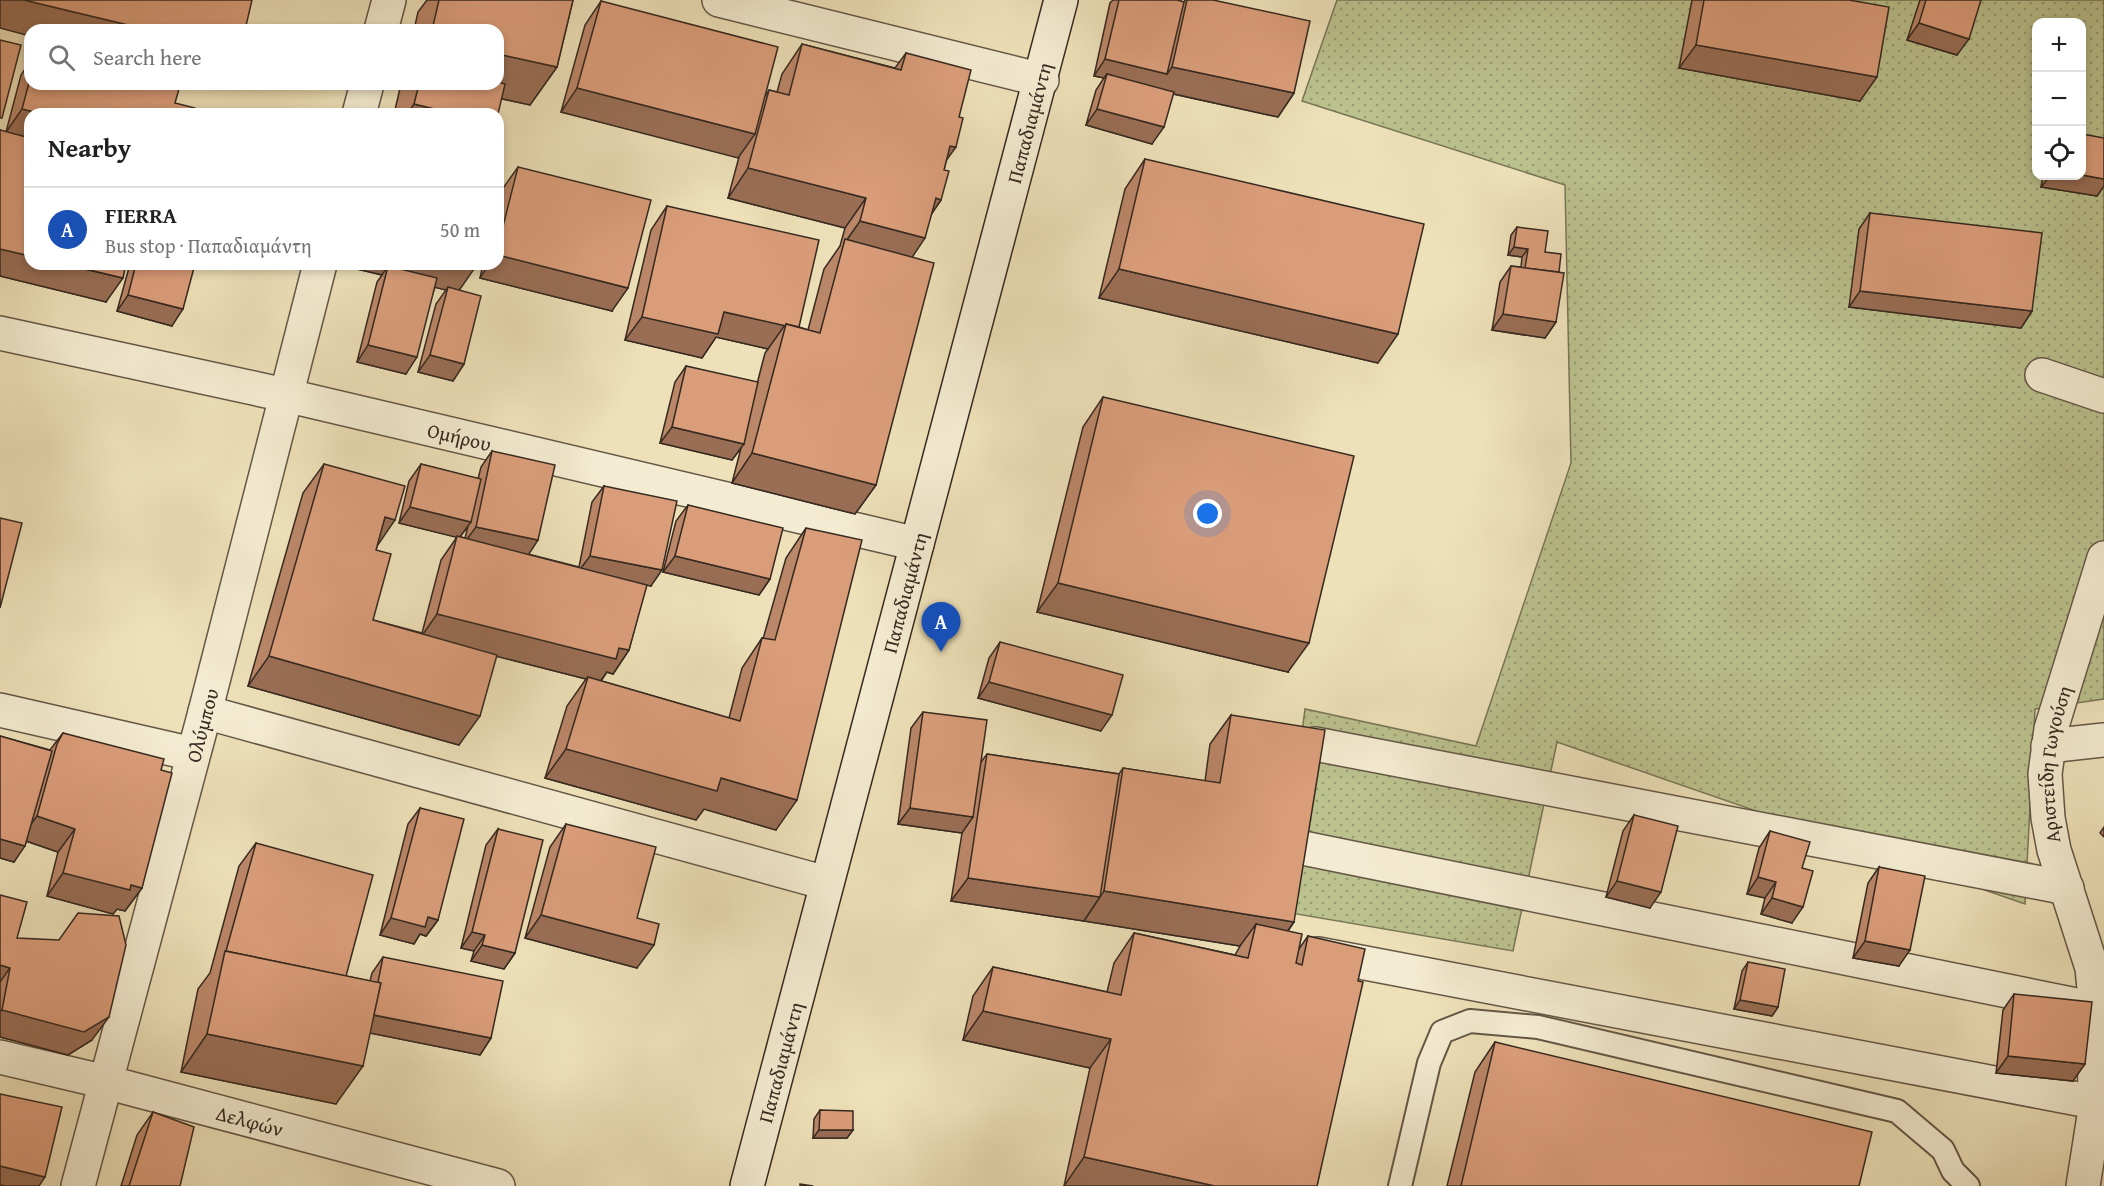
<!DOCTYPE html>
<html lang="en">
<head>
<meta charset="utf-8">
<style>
  body { margin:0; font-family:"Gentium Book Plus",serif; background:#f2f2f2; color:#202124 }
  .controls { position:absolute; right:18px; top:18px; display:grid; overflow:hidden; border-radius:12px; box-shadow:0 3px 9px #0003 }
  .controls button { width:54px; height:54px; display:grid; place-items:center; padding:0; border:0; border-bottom:2px solid #e0e0e0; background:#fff; color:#202124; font:30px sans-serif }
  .you { position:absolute; left:1208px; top:514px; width:21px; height:21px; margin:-15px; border:4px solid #fff; border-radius:50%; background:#1a73e8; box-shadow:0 0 0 9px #1a73e833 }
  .badge { display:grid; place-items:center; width:39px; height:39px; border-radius:50%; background:#8f2418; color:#fff; font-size:20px; font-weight:700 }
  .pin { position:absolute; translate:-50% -50px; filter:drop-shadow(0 2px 3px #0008) }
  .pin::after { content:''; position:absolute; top:32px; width:21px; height:18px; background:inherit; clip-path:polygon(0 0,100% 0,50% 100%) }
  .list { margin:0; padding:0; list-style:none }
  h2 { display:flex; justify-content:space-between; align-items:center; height:78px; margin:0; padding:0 24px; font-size:26px }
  h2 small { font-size:20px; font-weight:400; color:#757577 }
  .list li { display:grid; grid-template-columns:39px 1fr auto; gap:18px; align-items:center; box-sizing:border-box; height:84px; padding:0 24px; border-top:2px solid #e0e0e0 }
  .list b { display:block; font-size:22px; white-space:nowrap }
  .list p { margin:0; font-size:20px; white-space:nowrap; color:#757577 }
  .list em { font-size:20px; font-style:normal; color:#757577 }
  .icon { flex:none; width:33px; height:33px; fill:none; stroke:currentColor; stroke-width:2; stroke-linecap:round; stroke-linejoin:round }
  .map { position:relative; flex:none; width:2104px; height:1186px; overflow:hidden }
  .search { position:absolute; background:#fff; box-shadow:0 3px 9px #0003; left:24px; top:24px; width:480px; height:66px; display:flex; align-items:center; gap:15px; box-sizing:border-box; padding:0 21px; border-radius:18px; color:#757577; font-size:22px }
  .panel { position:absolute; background:#fff; box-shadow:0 3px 9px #0003; left:24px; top:108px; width:480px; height:162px; border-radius:18px }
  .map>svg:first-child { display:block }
  .grass { fill:url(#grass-dots); stroke:#787657; stroke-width:1.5; fill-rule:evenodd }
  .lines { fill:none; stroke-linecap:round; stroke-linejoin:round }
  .lane-casing { stroke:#645746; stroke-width:26 }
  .street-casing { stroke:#645746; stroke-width:36 }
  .secondary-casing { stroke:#362920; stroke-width:36 }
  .lane { stroke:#f4ecd2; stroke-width:22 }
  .street { stroke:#f4ecd2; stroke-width:33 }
  .secondary { stroke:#f4ecd2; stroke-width:33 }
  .wall { fill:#bb8769; stroke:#362920; stroke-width:1.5; fill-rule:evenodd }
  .shaded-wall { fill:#996e55; stroke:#362920; stroke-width:1.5 }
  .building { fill:#da9d7a; stroke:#362920; stroke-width:1.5 }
  .labels { text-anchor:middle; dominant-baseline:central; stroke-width:4.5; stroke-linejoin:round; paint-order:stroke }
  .street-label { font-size:20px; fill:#362920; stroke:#f4ecd2 }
</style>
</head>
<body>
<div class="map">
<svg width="2104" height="1186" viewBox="0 0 2104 1186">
  <defs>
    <pattern id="grass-dots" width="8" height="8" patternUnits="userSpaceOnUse" patternTransform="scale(1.5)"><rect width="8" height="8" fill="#bbc28e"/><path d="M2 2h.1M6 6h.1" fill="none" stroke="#999e74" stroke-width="1.8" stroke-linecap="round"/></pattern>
  </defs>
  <rect width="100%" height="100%" fill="#eee1b9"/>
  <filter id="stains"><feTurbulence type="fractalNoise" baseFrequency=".00333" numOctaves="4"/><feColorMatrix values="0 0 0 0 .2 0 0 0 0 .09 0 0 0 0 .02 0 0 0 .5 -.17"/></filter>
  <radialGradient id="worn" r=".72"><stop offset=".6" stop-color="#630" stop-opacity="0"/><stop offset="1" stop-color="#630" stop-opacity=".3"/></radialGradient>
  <path class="grass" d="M1337,0H2104V699L2035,709L2025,904L1557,742L1513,951L1279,911L1305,709L1476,746L1571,463L1565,185L1302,101ZM2036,22H2082V176H2036Z"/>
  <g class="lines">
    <defs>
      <polyline id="lane" points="1400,1186 1429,1063 1442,1032 1470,1021 1538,1027 1897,1111 1943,1150 1953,1171 1968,1186"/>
      <g id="street">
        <polyline points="719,0 1042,80"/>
        <polyline points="381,30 389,0"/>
        <polyline points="359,114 367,84"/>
        <path id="s1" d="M0,333L285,395L917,544"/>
        <polyline points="2042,375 2104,396"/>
        <polyline points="0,710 193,754"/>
        <polyline points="205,712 826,883"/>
        <polyline points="1315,744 2067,888"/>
        <polyline points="2048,746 2104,740"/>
        <polyline points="1298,847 2096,1009"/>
        <polyline points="1318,954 2094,1102"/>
        <path id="s2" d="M0,1057L106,1082L498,1186"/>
        <path id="s3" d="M78,1186L205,712L320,264"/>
        <path id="s4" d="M2083,1186L2094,1116L2096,1009L2092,968L2054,850L2048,818L2045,774L2051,729L2104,558"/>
      </g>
      <g id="secondary">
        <path id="s5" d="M747,1186L1061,0"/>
      </g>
    </defs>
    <use href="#lane" class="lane-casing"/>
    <use href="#street" class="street-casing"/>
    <use href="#secondary" class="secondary-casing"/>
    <use href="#lane" class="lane"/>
    <use href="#street" class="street"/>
    <use href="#secondary" class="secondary"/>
  </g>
  <g class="wall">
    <polygon points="427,0 573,0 557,67 530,105 502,99 455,114 394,114 401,84 498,84 498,30 414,30 418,12"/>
    <polygon points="1113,0 1177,0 1184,2 1185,0 1213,0 1294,93 1278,117 1173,94 1152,144 1086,125 1096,90 1104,78 1094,76 1110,3"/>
    <polygon points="1692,0 1849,0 1860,101 1679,68"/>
    <polygon points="1920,0 1981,0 1957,55 1907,40"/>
    <polygon points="601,1 765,96 769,90 777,92 782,74 802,44 895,68 906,53 946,161 944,170 941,200 932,213 912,257 876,485 855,514 732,483 741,448 732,460 660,443 675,382 686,366 757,384 765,353 768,349 716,337 702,358 625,340 651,230 667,206 799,327 808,330 824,269 840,246 845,228 728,198 739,157 561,112 585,25"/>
    <polygon points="30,62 30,114 106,302 0,276 0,130 6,132 21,75"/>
    <polygon points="2104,138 2104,186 2097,196 2041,187 2043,176 2082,176"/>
    <polygon points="1145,159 1378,363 1099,298 1125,189"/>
    <polygon points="518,167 612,311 480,278 483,264 498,264 498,204 501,191"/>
    <polygon points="1870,213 2032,311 2021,328 1849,307 1859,229"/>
    <polygon points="1517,227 1545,252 1559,272 1556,322 1545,338 1492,330 1500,282 1511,266 1521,267 1522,257 1508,255 1511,235"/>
    <polygon points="130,264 195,264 172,326 117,311"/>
    <polygon points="359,264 475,264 459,290 464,364 453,381 418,372 436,304 446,290 435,287 406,374 357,362 377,282 382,275 357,269"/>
    <polygon points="1103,397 1288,672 1037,612 1083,427"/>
    <path d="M492,451L528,554L579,567L592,502L604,486L651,586L646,585L629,650L613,674L607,672L601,681L729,718L742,668L762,638L763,639L786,558L806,528L776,830L704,809L696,820L545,778L567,706L586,679L496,656L459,745L248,686L303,493L324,464L377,546L376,550L373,620L422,633L441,560L457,537L399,523L409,481L421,464L478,479L481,467ZM468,526L465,538L460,537Z"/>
    <polygon points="688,505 770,579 759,595 663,572 676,521"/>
    <polygon points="1000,642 1101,731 978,698 989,658"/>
    <polygon points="923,712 981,762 987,754 1119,774 1123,768 1205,781 1210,744 1231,715 1294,922 1288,931 1299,949 1308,936 1358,981 1317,1186 1064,1186 1090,1068 963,1040 973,996 993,967 1107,992 1114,963 1134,933 1235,955 1240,946 1084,921 951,901 962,833 898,824 911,728"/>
    <polygon points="63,733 161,770 142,888 125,911 117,909 113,914 47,896 58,852 27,841 14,862 0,858 0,736 50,750"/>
    <polygon points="420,808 438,920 426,936 420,934 414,944 380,935 408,824"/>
    <polygon points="1634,815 1650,908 1606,897 1623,831"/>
    <polygon points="566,824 637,918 637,968 525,938 550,847"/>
    <polygon points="2104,827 2104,837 2100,833"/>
    <polygon points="498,829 515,953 504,969 471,961 474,951 461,948 486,845"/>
    <polygon points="1770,831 1802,868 1792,923 1761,914 1765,898 1747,894 1759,848"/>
    <polygon points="256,843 346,976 370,981 372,973 383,957 491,1038 480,1055 370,1033 336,1104 181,1072 198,989 210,973 239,866"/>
    <polygon points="1879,867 1899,966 1853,958 1868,883"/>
    <polygon points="0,895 17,938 92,1040 68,1055 0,1037"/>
    <polygon points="1748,962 1778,1007 1772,1016 1734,1009 1742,971"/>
    <polygon points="2014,994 2073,1081 1996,1073 2003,1010"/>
    <polygon points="1495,1042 1859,1186 1447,1186 1475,1072"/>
    <polygon points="820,1110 853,1130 847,1138 813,1138 814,1119"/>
    <polygon points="153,1112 180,1186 121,1186 137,1135"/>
  </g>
  <g class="shaded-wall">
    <polygon points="0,0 24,0 149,30 30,30 30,36 0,28"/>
    <polygon points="1919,23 1969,39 1957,55 1907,40"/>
    <polygon points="1696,45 1877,77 1860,101 1679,68"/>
    <polygon points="498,54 557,67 530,105 447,86 498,84"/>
    <polygon points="1105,59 1167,74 1172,67 1294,93 1278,117 1156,90 1107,74 1104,78 1094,76"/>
    <polygon points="577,88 755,134 738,158 561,112"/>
    <polygon points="414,104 455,114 407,114"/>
    <polygon points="22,109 42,114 30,114 30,138 6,132"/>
    <polygon points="1097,109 1164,127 1152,144 1086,125"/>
    <polygon points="950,146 956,147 935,176"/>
    <polygon points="748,168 866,198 845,228 728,198"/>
    <polygon points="2082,175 2104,179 2104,186 2097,196 2041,187 2050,176"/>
    <polygon points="936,198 941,200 921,229"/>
    <polygon points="860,221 925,238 905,268 844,244"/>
    <polygon points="1514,247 1528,249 1522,257 1508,255"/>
    <polygon points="0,249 30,256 30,264 64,264 123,278 106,302 0,276"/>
    <polygon points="498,255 628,288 612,311 480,278 489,264 498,264"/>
    <polygon points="361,264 453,264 474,269 458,292 448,287 446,290 386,276 388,266 382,275 357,269"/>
    <polygon points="1119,269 1398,334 1378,363 1099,298"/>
    <polygon points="1860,291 2032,311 2021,328 1849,307"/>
    <polygon points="128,295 183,309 172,326 117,311"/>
    <polygon points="724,312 785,325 768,349 716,337 702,358 625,340 642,317"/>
    <polygon points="1503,314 1556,322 1545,338 1492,330"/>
    <polygon points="368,345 417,357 406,374 357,362"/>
    <polygon points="430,355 464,364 453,381 418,372"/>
    <polygon points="672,427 744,444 732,460 660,443"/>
    <polygon points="752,453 876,485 855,514 732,483"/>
    <polygon points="410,507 471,522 459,538 399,523"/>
    <polygon points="385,517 395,520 375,549"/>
    <polygon points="476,527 538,540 527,557 464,543"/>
    <polygon points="590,556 662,570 651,586 578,572"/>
    <polygon points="675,556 770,579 759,595 663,572"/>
    <polygon points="1058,583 1309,643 1288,672 1037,612"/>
    <polygon points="437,614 619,648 629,650 613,674 607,672 599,683 588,677 586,679 421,637"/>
    <polygon points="269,656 480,716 459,745 248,686"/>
    <polygon points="989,682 1112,715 1101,731 978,698"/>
    <polygon points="566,749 721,778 797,800 776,830 704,809 696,820 545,778"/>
    <polygon points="910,808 973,817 962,833 898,824"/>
    <polygon points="37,816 75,829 58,852 20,839"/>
    <polygon points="0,839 25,846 14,862 0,858"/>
    <polygon points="63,873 131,885 142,888 125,911 117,909 113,914 47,896"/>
    <polygon points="1758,877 1776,882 1765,898 1747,894"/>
    <polygon points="968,878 1100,897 1084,921 951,901"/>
    <polygon points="1617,881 1661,892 1650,908 1606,897"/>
    <polygon points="1104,891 1294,922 1273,951 1256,924 1240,946 1084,921"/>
    <polygon points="1772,898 1803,907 1792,923 1761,914"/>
    <polygon points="541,915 654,945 637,968 525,938"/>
    <polygon points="428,917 438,920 426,936 420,934 414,944 380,935 391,918"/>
    <polygon points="472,932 485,935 474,951 461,948"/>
    <polygon points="1865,941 1910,950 1899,966 1853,958"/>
    <polygon points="482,945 515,953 504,969 471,961"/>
    <polygon points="0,965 10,968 0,982"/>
    <polygon points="1740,1000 1778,1007 1772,1016 1734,1009"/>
    <polygon points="2,1010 109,1017 92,1040 68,1055 0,1037 0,1012"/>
    <polygon points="983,1011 1111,1039 1090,1068 963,1040"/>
    <polygon points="372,1015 491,1038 480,1055 360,1031"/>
    <polygon points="207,1034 363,1066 336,1104 181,1072"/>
    <polygon points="2008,1056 2085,1064 2073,1081 1996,1073"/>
    <polygon points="819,1130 853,1130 847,1138 813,1138"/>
    <polygon points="1084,1157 1215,1186 1064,1186"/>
    <polygon points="0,1166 45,1177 39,1186 5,1186 0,1185"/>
  </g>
  <g class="building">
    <polygon points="24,0 252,0 245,30 149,30"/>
    <polygon points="439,0 573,0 557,67 498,54 498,30 432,30"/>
    <polygon points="1119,0 1177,0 1184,2 1167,74 1105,59"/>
    <polygon points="1187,0 1213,0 1310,21 1294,93 1172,67"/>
    <polygon points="1704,0 1849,0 1889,7 1877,77 1696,45"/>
    <polygon points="1926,0 1981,0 1969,39 1919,23"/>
    <polygon points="601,1 778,47 755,134 577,88"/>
    <polygon points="0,40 21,45 2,118 0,118"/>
    <polygon points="802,44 901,70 906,53 971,70 959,117 963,118 956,147 950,146 944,170 949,171 941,200 936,198 925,238 860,221 866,198 748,168 769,90 789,95"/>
    <polygon points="1107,74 1174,92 1164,127 1097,109"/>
    <polygon points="30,79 30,84 161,84 179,89 175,103 195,108 194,114 42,114 22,109"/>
    <polygon points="498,82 505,84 498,114 455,114 414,104 419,84 498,84"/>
    <polygon points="0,130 30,138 30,256 0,249"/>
    <polygon points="2082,134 2104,138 2104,179 2082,175"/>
    <polygon points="1145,159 1424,224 1398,334 1119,269"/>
    <polygon points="518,167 651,200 628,288 498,255 498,246"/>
    <polygon points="667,206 819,240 799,327 786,324 786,326 724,312 718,334 642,317"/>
    <polygon points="1870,213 2042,233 2032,311 1860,291"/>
    <polygon points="1517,227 1548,231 1545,252 1561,254 1559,272 1525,268 1528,249 1514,247"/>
    <polygon points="845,239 934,263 876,485 752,453 786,324 820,333"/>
    <polygon points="64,264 126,264 123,278"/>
    <polygon points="136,264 195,264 183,309 128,295"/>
    <polygon points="453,264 475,264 474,269"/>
    <polygon points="388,266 437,278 417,357 368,345"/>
    <polygon points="1511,266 1564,273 1556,322 1503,314"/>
    <polygon points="448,287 481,296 464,364 430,355"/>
    <polygon points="686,366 758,382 744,444 672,427"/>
    <polygon points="1103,397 1354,456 1309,643 1058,583"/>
    <polygon points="492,451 555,465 538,540 476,527"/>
    <polygon points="324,464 405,486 395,520 385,517 376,550 391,554 373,620 497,655 480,716 269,656"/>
    <polygon points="421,464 481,479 471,522 410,507"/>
    <polygon points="604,486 677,501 662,570 590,556"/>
    <polygon points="688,505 783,528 770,579 675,556"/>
    <polygon points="0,518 22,523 0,608"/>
    <polygon points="806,528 862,540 797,800 721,778 717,791 566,749 588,677 740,721 762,638 775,640"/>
    <polygon points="457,536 647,585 629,650 619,648 616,659 437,614"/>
    <polygon points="1000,642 1123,675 1112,715 989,682"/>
    <polygon points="923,712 987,720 973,817 910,808"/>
    <polygon points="1231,715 1325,730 1294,922 1104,891 1123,768 1220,783"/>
    <polygon points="63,733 164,759 161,770 172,773 142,888 131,885 130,890 63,873 75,829 37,816 57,744"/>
    <polygon points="0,736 52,751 25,846 0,839"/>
    <polygon points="987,754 1119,774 1100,897 968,878"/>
    <polygon points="420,808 464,819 438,920 428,917 425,927 391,918"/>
    <polygon points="1634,815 1678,826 1661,892 1617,881"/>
    <polygon points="566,824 656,847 637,918 659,924 654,945 541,915"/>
    <polygon points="498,829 543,840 515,953 482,945 485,935 472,932"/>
    <polygon points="1770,831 1810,842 1802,868 1813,871 1803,907 1772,898 1776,882 1758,877"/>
    <polygon points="256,843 373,875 346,976 226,951"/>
    <polygon points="1879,867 1925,876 1910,950 1865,941"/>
    <polygon points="0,895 27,902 17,938 59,940 78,913 119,916 126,945 109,1017 84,1032 2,1010 10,968 0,965"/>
    <polygon points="1256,924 1302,934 1296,963 1302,965 1308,936 1365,949 1358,981 1363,982 1317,1186 1215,1186 1084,1157 1111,1039 983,1011 993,967 1121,995 1134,933 1248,958"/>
    <polygon points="225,951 381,983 363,1066 207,1034"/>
    <polygon points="383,957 503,981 491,1038 374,1015 381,983 378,982"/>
    <polygon points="1748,962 1785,969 1778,1007 1740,1000"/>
    <polygon points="2014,994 2092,1002 2085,1064 2008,1056"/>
    <polygon points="1495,1042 1872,1132 1859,1186 1461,1186"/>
    <polygon points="0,1094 62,1107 45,1177 0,1166"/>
    <polygon points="820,1110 853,1111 853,1130 819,1130"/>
    <polygon points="153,1112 194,1127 180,1186 129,1186"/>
    <polygon points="800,1184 813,1186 800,1186"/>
  </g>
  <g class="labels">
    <g class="street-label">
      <text stroke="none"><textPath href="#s5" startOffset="1100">Παπαδιαμάντη</textPath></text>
      <text stroke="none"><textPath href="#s1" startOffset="471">Ομήρου</textPath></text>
      <text stroke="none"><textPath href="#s5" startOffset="614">Παπαδιαμάντη</textPath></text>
      <text stroke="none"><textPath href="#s3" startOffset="477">Ολύμπου</textPath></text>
      <text stroke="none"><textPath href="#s4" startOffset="430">Αριστείδη Γωγούση</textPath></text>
      <text stroke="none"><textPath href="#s5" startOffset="128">Παπαδιαμάντη</textPath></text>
      <text stroke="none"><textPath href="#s2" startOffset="258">Δελφών</textPath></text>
    </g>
  </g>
  <rect width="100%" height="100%" filter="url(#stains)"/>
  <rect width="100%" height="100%" fill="url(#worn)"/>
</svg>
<div class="controls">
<button>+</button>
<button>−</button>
<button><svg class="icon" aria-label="locate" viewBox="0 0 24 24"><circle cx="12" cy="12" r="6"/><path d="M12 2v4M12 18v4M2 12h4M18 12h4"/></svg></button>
</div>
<div class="you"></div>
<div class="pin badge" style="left:941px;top:652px;background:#1a4fb4">A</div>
<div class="search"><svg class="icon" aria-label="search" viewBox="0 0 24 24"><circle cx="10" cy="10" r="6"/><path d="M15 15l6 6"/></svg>Search here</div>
<section class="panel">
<h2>Nearby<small></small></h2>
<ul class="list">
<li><span class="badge" style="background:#1a4fb4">A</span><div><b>FIERRA</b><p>Bus stop · Παπαδιαμάντη</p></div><em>50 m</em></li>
</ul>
</section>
</div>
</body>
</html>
